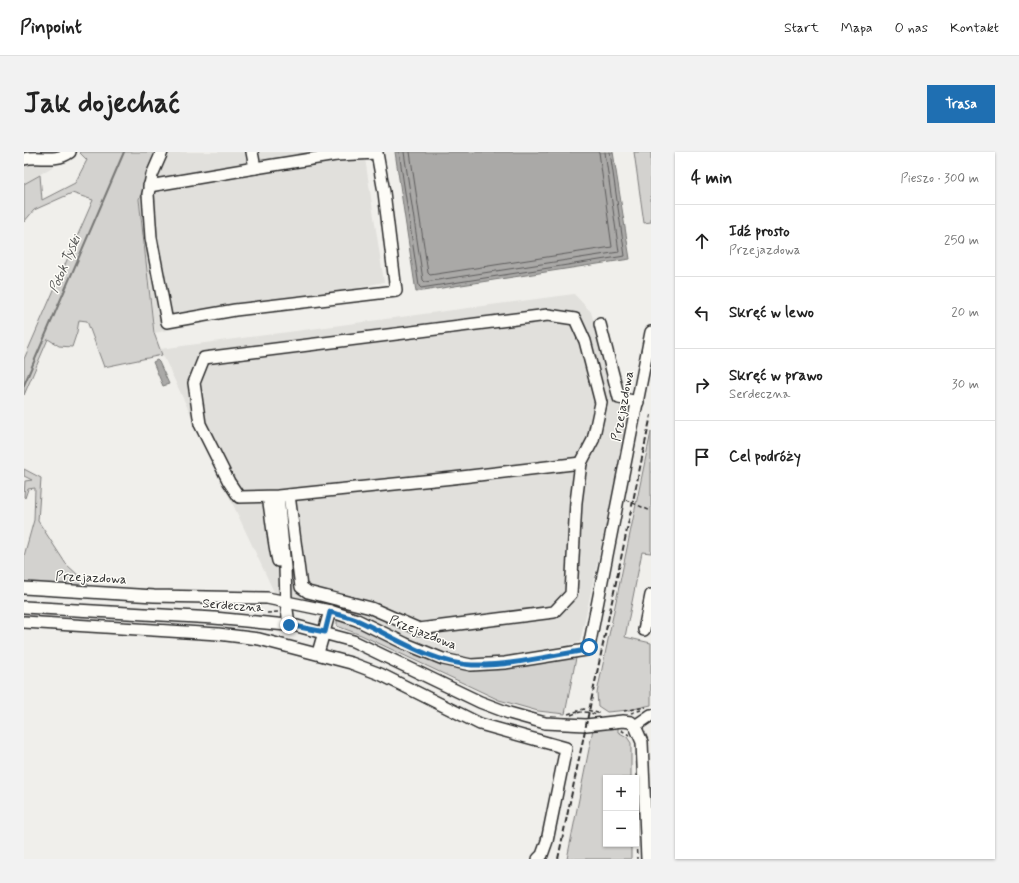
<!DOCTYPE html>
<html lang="pl">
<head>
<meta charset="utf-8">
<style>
  body { margin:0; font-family:Mynerve,sans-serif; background:#f2f2f2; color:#222 }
  .controls { position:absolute; right:12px; bottom:12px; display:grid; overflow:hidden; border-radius:0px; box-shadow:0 1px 3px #0004 }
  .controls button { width:36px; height:36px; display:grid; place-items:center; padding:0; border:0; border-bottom:1px solid #e0e0e0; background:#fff; color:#222; font:20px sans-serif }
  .stop { position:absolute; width:12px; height:12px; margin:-9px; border:3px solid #1f6fb2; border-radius:50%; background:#fff }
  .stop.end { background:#1f6fb2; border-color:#fff; box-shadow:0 1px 4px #0008 }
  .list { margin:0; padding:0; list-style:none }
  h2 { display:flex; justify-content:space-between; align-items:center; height:52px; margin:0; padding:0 16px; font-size:17px }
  h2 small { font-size:13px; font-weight:400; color:#767676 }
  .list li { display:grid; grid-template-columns:26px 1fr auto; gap:12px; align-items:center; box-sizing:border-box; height:72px; padding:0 16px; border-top:1px solid #e0e0e0 }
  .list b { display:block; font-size:15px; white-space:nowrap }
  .list p { margin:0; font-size:13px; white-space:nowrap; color:#767676 }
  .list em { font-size:13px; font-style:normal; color:#767676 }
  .icon { flex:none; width:22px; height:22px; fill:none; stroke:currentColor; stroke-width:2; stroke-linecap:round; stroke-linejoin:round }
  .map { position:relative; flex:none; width:627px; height:707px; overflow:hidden; border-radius:0px }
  header { display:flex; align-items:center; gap:24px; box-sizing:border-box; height:56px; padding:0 20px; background:#fff; border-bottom:1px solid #e0e0e0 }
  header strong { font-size:19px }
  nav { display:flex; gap:22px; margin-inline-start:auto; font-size:14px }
  .intro { display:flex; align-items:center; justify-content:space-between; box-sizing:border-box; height:96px; padding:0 24px }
  h1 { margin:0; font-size:28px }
  .button { padding:10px 18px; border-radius:0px; background:#1f6fb2; color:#fff; font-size:14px; font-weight:700 }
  main { display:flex; gap:24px; padding:0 24px }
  aside { flex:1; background:#fff; border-radius:0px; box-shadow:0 1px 3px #0004 }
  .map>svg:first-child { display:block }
  .built { fill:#e1e0dc }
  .green { fill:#d3d2cf; stroke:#7f7e7d }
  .water { fill:#aaa9a7; stroke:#777775 }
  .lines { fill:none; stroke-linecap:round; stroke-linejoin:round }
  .shore { stroke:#5e5d5d; stroke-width:1 }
  .stream { stroke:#777775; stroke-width:2 }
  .minor-casing { stroke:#2b2b2b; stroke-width:14 }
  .path { stroke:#2b2b2b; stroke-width:1.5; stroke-dasharray:4 3; stroke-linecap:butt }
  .minor { stroke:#fdfcf7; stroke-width:11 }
  .rail { stroke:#2b2b2b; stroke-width:2; stroke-dasharray:6 3; stroke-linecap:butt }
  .route { stroke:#1f6fb2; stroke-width:5 }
  .labels { text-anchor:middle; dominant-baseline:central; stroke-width:3; stroke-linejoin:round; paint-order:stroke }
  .street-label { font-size:13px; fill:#2b2b2b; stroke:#fdfcf7 }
  .water-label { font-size:14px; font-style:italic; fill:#575756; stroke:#fdfcf7 }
</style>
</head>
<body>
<header>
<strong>Pinpoint</strong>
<nav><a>Start</a><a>Mapa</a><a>O nas</a><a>Kontakt</a></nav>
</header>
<div class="intro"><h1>Jak dojechać</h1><a class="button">Trasa</a></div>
<main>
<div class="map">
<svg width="627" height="707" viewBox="0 0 627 707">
  <rect width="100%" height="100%" fill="#f0efeb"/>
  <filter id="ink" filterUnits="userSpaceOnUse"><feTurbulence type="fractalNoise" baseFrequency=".025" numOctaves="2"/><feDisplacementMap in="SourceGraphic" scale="8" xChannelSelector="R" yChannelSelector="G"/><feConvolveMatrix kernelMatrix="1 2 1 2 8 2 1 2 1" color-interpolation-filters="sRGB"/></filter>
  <g filter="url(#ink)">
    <g class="built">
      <polygon points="0,0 53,0 0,32"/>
      <polygon points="138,0 340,0 360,130 131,181 115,47"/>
      <polygon points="550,142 567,160 592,251 608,253 556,490 500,502 450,507 413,500 343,468 250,440 136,197"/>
    </g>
    <g class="green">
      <polygon points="55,0 134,0 115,47 130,181 138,203 80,215 63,169 55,168 53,180 48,195 35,194 24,187 0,243 0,207 69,48 48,41 10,58 0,70 0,32 16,23 18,48 51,31 63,8"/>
      <polygon points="610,0 627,0 627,70 620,71"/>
      <polygon points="627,280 627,401 618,400 601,485 627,491 627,553 605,558 583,560 574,554 573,541"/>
      <polygon points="0,317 17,326 14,369 42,412 68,436 0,432 0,404 10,368 11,336 4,337 1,346 0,345 1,329 8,328 0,324"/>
      <polygon points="313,465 418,510 553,501 541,562 514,559 475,548 337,483 313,474"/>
      <polygon points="594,575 594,580 603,585 607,591 607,626 582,626 582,692 607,692 607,707 543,707 569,577"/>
    </g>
    <g class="water">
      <polygon points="371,0 589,0 606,107 392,140"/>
      <polygon points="133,208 135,210 145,232 139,234 129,210"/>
    </g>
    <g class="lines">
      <g class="shore">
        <polyline points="375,0 395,134 397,136 601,104 586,0"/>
        <polyline points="380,0 399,128 401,130 595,100 581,0"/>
        <polyline points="386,0 404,121 406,123 588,95 575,0"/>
      </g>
      <polyline class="stream" points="0,233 100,0"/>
      <defs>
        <g id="minor">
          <polyline points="138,0 128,23 124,42 127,86 143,170 211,158 372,139 360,40 353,1 312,3"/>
          <polyline points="228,0 231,16 312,3 312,0"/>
          <path d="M0,7C16,3 31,11 46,0"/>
          <polyline points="125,34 231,16"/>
          <polyline points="576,172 595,246 614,250"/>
          <polyline points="265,343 277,435 284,440 347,456 395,477 530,460 547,442 552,350 557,311"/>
          <polyline points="254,344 215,345 205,330 176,272 170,231 180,206 524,163 551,167 561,189 577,251 569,288 557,311 429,326 254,344 261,415 262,450 265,473"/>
          <path d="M244,345C248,367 249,388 254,409"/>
          <polyline points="0,436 130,444 243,446 306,459 333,468 382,492 419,507 447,513 481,511 562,498 565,495 570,469 627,180"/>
          <polyline points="0,455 190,466 273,474 329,489 456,550 485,561 521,571 562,573 599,569 607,570 611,574 618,590 623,707"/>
          <polyline points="0,470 194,482 235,487 327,511 356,522 456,572 542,596 523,689 518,703 514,707"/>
          <polyline points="620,478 627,443"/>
          <polyline points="294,501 306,459"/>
          <polyline points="611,574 627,563"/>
        </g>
      </defs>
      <use href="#minor" class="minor-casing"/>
      <g class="path">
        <polyline points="602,348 627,359"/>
        <polyline points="243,461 254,460"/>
        <polyline points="600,559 622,555"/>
        <polyline points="607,561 617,558"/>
        <polyline points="544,562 560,557 577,562"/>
        <path d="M547,563C557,559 563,559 572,563"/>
        <polyline points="597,578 605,583"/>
        <polyline points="612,684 613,707"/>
      </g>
      <use href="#minor" class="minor"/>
      <polyline class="rail" points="534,707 627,263"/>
    </g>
  </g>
  <g class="lines" filter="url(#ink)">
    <path class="route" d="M265,473L301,480L306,460C315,463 326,465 335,469C370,485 408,511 448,513C486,514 524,504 562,498L565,495"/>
  </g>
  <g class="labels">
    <g class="street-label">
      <text transform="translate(599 254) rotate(-79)">Przejazdowa</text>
      <text transform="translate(67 426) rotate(3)">Przejazdowa</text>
      <text transform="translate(209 454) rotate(4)">Serdeczna</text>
      <text transform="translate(399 481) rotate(22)">Przejazdowa</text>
    </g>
    <g class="water-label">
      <text transform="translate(41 112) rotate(-67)">Potok Tyski</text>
    </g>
  </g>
</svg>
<div class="controls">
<button>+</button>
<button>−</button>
</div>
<div class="stop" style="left:565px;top:495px"></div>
<div class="stop end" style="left:265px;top:473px"></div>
</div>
<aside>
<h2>4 min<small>Pieszo · 300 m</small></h2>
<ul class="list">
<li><svg class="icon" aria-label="ahead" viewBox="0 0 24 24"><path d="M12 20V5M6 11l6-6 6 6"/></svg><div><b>Idź prosto</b><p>Przejazdowa</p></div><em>250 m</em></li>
<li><svg class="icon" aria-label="left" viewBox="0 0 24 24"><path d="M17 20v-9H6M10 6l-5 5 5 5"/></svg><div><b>Skręć w lewo</b></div><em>20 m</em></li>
<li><svg class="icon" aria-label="right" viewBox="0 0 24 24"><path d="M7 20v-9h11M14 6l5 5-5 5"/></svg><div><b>Skręć w prawo</b><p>Serdeczna</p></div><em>30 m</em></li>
<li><svg class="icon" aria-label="arrive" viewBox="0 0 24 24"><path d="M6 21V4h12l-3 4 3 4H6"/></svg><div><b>Cel podróży</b></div></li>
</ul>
</aside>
</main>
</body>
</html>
